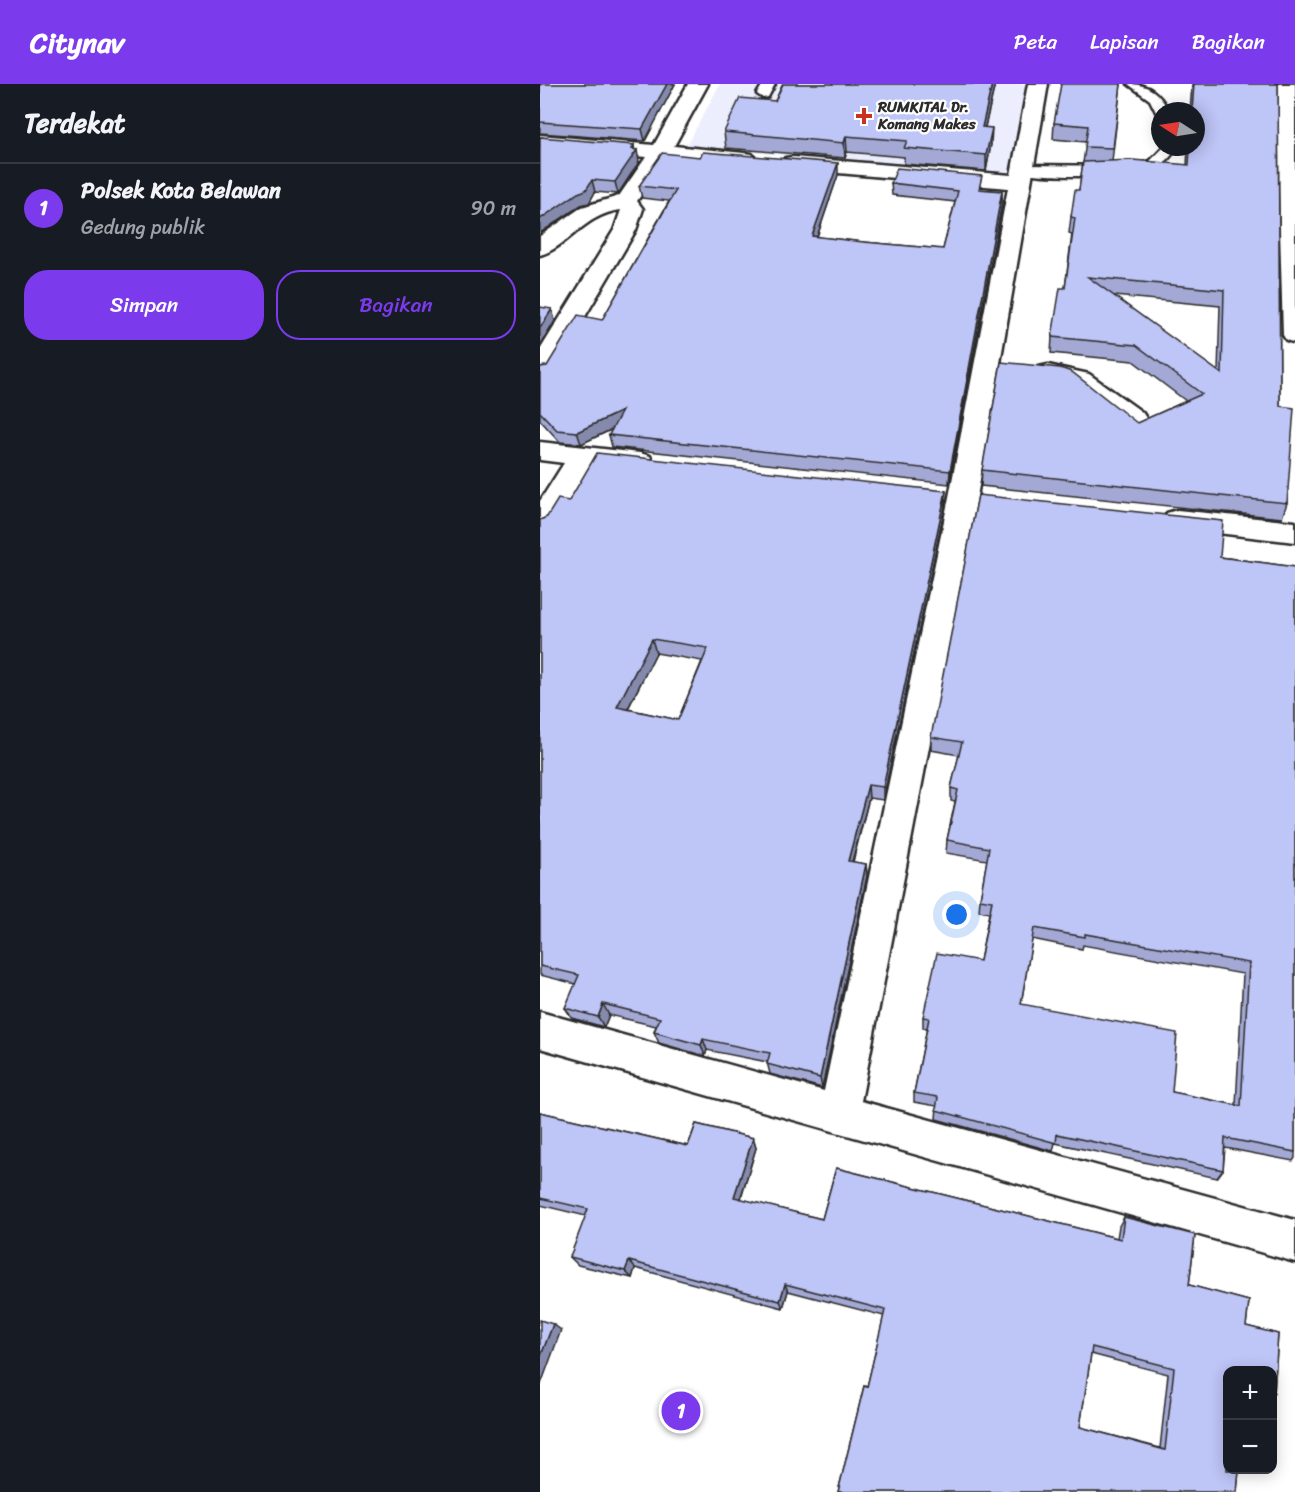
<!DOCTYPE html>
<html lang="id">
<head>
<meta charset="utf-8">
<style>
  body { margin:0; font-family:Sriracha,sans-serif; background:#20242c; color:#f1f3f6 }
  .controls { position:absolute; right:18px; bottom:18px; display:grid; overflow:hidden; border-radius:12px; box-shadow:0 3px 15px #0003 }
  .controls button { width:54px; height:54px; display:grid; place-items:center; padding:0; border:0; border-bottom:2px solid #363941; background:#171b24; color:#f1f3f6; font:30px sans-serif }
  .compass { position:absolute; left:611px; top:18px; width:54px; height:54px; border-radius:50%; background:#171b24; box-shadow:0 3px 15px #0003; rotate:282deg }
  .you { position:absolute; left:417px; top:831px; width:21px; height:21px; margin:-15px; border:4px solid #fff; border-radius:50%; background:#1a73e8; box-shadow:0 0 0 9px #1a73e833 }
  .badge { display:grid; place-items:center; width:39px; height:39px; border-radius:50%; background:#7c3aed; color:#fff; font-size:20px; font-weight:700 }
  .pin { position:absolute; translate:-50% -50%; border:3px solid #fff; box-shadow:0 2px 6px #0006 }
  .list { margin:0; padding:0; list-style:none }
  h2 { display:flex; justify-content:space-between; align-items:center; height:78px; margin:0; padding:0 24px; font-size:26px }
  h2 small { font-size:20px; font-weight:400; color:#9ea1a6 }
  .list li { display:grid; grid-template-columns:39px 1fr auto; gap:18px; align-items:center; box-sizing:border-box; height:90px; padding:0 24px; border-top:2px solid #363941 }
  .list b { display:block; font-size:22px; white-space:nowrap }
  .list p { margin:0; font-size:20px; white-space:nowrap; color:#9ea1a6 }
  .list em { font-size:20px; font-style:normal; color:#9ea1a6 }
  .actions { display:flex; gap:12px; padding:18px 24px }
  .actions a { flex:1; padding:14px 0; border:2px solid #7c3aed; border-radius:24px; text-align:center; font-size:21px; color:#7c3aed }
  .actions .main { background:#7c3aed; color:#fff }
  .map { position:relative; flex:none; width:755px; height:1408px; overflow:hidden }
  header { display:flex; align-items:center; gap:36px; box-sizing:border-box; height:84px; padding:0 30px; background:#7c3aed; color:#fff }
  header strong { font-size:28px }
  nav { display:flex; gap:33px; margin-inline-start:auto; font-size:21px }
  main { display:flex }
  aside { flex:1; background:#171b24 }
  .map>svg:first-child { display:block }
  .built { fill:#eceefd }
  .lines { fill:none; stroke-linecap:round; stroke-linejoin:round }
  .lane-casing { stroke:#2b2b2b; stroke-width:5 }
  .street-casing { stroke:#2b2b2b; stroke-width:5 }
  .lane { fill:#fff; fill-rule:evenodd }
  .street { fill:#fff; fill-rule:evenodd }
  .wall { fill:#a3a9d4; stroke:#2b2b2b; stroke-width:1.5; fill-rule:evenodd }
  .shaded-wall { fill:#858aad; stroke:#2b2b2b; stroke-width:1.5 }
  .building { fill:#bec5f7; stroke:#2b2b2b; stroke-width:1.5; fill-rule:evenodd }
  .poi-dot { fill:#c8321e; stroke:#fff; stroke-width:2 }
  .labels { text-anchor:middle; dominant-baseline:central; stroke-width:4.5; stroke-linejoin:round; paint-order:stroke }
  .far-poi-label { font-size:15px; font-weight:bold; fill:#2b2b2b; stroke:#fff; text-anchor:start }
</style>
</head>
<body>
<header>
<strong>Citynav</strong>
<nav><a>Peta</a><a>Lapisan</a><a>Bagikan</a></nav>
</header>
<main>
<aside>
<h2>Terdekat<small></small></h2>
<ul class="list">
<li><span class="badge">1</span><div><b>Polsek Kota Belawan</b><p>Gedung publik</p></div><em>90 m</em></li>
</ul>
<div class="actions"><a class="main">Simpan</a><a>Bagikan</a></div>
</aside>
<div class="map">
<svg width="755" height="1408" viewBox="0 0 755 1408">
  <rect width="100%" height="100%" fill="#fff"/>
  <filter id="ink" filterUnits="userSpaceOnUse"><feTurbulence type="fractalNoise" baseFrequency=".0167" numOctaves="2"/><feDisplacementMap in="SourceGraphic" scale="12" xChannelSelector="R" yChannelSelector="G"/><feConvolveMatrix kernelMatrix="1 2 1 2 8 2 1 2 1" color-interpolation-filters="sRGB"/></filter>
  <g filter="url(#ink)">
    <polygon class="built" points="180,0 491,0 474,90 146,63"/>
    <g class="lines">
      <defs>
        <g id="lane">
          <polygon points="223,0 235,0 228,13 223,14 217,10"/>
          <path d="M588,0C609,0 619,9 629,27L617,30L610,16Z"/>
          <path d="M624,63H638C630,73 623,83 610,87C592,93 485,95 475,85L482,81L590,82L610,77Z"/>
        </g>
        <g id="street">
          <path d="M148,0H168L134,62L204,69L212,70L215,75L212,80L204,81L126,75L97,117L103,125L96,146L13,287L9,293L0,295V266L74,146L81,126C44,130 27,164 0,171V152L42,123L79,112L106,73L0,63V51L114,61Z"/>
          <polygon points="488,0 508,0 437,413 321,1017 755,1136 755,1178 0,964 0,928 284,1007 409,413 468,104 253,85 245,84 242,79 245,74 253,73 471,91"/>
          <polygon points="736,0 755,0 755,259 746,256 743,251"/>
          <polygon points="508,281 549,290 602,328 606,334 602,340 593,343 584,340 532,302 499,295 495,289 499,283"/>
          <polygon points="0,358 100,369 110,372 113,378 110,384 100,387 50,382 10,447 0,450 0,417 24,379 0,376"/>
          <polygon points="637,426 755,438 755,458 627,443 623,436 627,429"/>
        </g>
      </defs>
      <use href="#lane" class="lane-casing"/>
      <use href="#street" class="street-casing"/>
      <use href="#lane" class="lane"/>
      <use href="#street" class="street"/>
    </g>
    <g class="wall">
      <polygon points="0,0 135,0 105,57 0,49"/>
      <polygon points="243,0 455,0 445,43 451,60 446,87 364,80 364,73 307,68 305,74 186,64 184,48 235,17"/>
      <path d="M581,0L572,77L647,81L648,63H656V27H650L652,0H738L740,322L747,419L742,434L441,402L442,386L597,339L646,317L593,277L511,269L512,253L525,204L532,150L529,149L531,133L539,106L546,58L513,55L514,39ZM574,212L680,222L678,288Z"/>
      <polygon points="0,53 94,66 99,78 78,110 55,108 49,119 41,121"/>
      <polygon points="298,91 277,153 324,158 403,165 415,118 352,111 351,99 462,107 462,119 409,400 72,363 69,351 73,345 41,360 20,358 0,336 0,283 7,282 62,236 129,117 102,114 99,102"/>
      <path d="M29,417L405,422L343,716L329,714L313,778L326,780L327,792L282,1004L230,990L227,978L167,966L165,972L119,959L114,948L116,942L69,931L64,943L32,934L25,924L36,900L0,891V436L7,433ZM116,569L162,577L138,636L88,625Z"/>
      <path d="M680,473L755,483V1074L753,1077L685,1064L683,1086L677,1094L515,1059L513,1067L396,1035L397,1022L374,1018V1009L387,944H383V933L440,877L449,829L439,827L440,815L447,776L406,769L407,756L415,718L411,717V704L419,671L391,666V653ZM492,855L542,865L543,861L703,890L696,1021L632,1008L481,920Z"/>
      <path d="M0,1028L148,1062L156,1040L213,1054L216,1064L201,1115L282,1135L296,1084L577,1154L579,1142L584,1133L655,1151L649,1201L709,1217L706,1242L738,1250L734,1310L732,1311V1287H687V1386H699L697,1408H298L324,1302L327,1303L344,1232L248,1207L243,1224L95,1184L92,1194L38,1181L30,1173L46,1132L0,1121ZM551,1270L628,1290L620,1364L540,1343Z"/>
    </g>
    <g class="shaded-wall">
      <polygon points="127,0 135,0 105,57 102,45"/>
      <polygon points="452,0 455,0 441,59 442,43"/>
      <polygon points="452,44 451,60 446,87 446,71"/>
      <polygon points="306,52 307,68 305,74 304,59"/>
      <polygon points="94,61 95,69 97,66 99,78 78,110 75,98"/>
      <polygon points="298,79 298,91 273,164 272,152"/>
      <polygon points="52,96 55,108 49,119 41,121 0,149 0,135"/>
      <polygon points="462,107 462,119 409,400 410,387"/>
      <polygon points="12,225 15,237 0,262 0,244"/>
      <polygon points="82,327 85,339 41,360 37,348"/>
      <polygon points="406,407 405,422 343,716 343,703"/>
      <polygon points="112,555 116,569 82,636 77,623"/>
      <polygon points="328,701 329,714 309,789 308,777"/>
      <polygon points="326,780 327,792 282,1004 280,994"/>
      <polygon points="63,920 69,931 64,943 58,933"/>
      <polygon points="163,955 167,966 165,972 161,961"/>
      <polygon points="213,1054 216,1064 198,1122 194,1113"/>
      <polygon points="89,1177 95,1184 92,1194 85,1187"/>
      <polygon points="245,1200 248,1207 243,1224 240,1217"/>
      <polygon points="13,1240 21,1246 0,1303 0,1274"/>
    </g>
    <g class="building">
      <polygon points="0,0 127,0 102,45 0,38"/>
      <polygon points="243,0 452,0 442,43 452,44 446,71 364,64 367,57 306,52 304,59 184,48 200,14 235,17"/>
      <polygon points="521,0 581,0 573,64 545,63 548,42 514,39"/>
      <path d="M654,0H738L740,322L754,324L747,419L442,386L461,278L520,284L532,288L597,339L662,310L596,261L512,253L520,204H525L535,134L531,133L535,106H539L543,78L593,76L649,81L650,63H656V27H652ZM548,193L684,206L682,290Z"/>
      <polygon points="0,53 94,61 92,65 97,66 75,98 52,96 46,106 38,109 0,135"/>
      <polygon points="163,68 298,79 272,152 324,158 403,165 418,107 351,99 357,84 442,92 439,105 462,107 410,387 69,351 82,327 37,348 17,346 0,328 0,283 7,282 38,231 62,236 136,106 99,102 122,69 160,73"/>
      <polygon points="0,223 12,225 0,244"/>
      <path d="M57,369L406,407L343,703L328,701L308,777L326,780L280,994L227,980L230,969L163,955L161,961L114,948L120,934L63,920L58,933L25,924L39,891L0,882V436L7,433L18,415L29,417ZM112,555L168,564L138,636L77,623Z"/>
      <path d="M438,411L683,437L680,473L755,483V1068L685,1054L683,1086L517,1050L516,1059L396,1026L398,1013L374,1009L389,934L383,933L397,869L440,877L452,817L440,815L449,764L407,756L418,706L411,704L422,658L391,653ZM494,844L545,853V850L709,879L701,1022L632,1008L637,949L481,920Z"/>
      <path d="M0,1028L148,1062L156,1040L213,1054L194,1113L282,1135L296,1084L581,1155L584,1133L655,1151L649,1201L709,1217L706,1242L738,1250L734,1310H732V1287H687V1386H699L697,1408H298L324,1302L327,1303L345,1226L245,1200L240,1217L89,1177L85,1187L30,1173L48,1125L0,1114ZM552,1263L634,1284L625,1366L540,1343Z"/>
      <polygon points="0,1236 13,1240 0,1274"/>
    </g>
  </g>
  <path class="poi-dot" d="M321 23h6v6h6v6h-6v6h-6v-6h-6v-6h6z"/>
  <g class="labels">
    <g class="far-poi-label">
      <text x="338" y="23">RUMKITAL Dr.<tspan x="338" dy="17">Komang Makes</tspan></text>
    </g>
  </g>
</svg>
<div class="controls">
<button>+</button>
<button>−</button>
</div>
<svg class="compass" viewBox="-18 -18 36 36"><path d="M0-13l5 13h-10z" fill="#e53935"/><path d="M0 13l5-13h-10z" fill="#9ea1a6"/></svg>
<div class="you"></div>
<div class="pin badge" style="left:141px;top:1327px">1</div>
</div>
</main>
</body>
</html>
